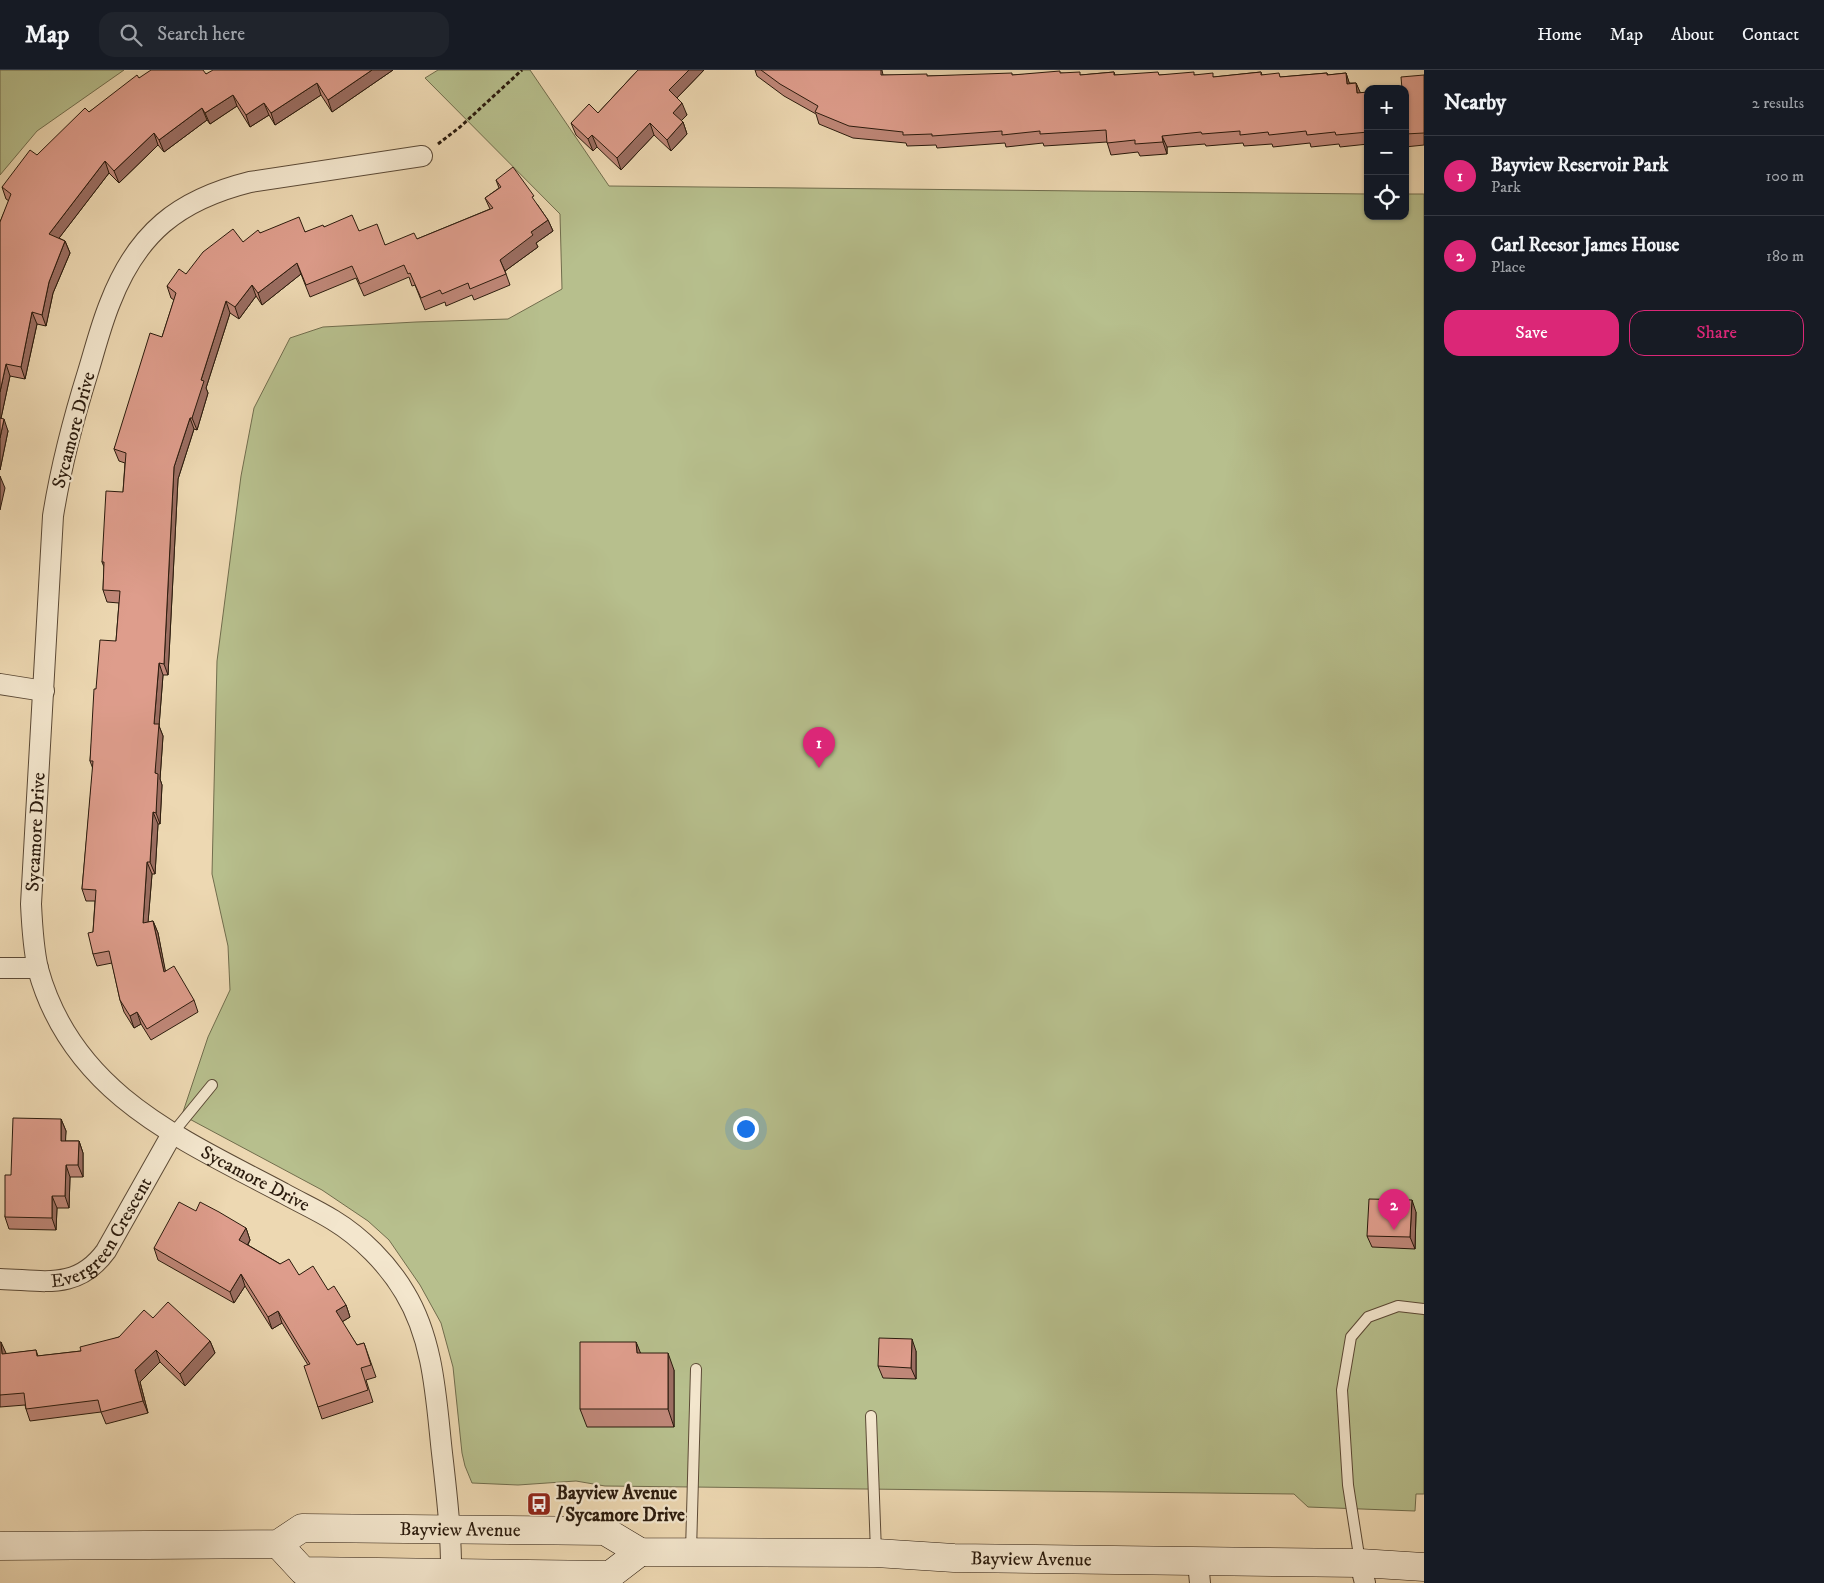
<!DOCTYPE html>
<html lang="en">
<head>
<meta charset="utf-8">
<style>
  body { margin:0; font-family:"IM FELL DW Pica",serif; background:#20242c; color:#f1f3f6 }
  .controls { position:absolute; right:15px; top:15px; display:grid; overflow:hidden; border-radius:10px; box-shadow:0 1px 4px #0004 }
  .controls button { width:45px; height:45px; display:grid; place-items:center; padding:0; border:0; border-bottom:1px solid #363941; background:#171b24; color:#f1f3f6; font:25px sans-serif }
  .you { position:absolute; left:745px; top:1058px; width:18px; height:18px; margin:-12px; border:4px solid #fff; border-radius:50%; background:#1a73e8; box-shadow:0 0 0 8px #1a73e833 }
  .badge { display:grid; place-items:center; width:32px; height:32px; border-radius:50%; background:#db2777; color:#fff; font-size:16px; font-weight:700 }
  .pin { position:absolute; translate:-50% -41px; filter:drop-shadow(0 1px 2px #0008) }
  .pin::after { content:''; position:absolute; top:26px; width:18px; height:15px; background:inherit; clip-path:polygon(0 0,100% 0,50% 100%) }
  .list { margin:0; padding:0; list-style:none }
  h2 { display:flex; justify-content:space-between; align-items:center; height:65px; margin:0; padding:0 20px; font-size:21px }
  h2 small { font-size:16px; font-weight:400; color:#9ea1a6 }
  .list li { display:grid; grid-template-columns:32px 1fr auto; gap:15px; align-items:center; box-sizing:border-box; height:80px; padding:0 20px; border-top:1px solid #363941 }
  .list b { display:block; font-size:19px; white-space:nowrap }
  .list p { margin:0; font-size:16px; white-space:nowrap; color:#9ea1a6 }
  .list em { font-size:16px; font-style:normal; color:#9ea1a6 }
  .actions { display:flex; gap:10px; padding:15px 20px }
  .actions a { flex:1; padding:11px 0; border:1px solid #db2777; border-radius:15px; text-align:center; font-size:18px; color:#db2777 }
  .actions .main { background:#db2777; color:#fff }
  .icon { flex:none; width:28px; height:28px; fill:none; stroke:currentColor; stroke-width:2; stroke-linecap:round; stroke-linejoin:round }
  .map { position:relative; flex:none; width:1424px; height:1513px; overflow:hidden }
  header { display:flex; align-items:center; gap:30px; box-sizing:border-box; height:70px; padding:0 25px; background:#171b24; border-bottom:1px solid #363941 }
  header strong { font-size:24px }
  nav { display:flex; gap:28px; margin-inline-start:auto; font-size:18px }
  .search { width:350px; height:45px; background:#20242c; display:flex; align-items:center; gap:12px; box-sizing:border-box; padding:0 18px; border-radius:15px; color:#9ea1a6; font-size:19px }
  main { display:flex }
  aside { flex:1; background:#171b24 }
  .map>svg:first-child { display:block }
  .green { fill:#b7bf8d; stroke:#716d4d }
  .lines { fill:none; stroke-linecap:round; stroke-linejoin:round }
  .service-casing { stroke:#5c4a36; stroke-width:12 }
  .minor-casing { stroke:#5c4a36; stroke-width:22 }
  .secondary-casing { stroke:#2b1b0d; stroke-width:29 }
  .path { stroke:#2b1b0d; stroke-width:3; stroke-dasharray:4 2.5; stroke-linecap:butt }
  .service { stroke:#f3e6cd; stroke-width:10 }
  .minor { stroke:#f3e6cd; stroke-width:20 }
  .secondary { stroke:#f3e6cd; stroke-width:28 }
  .wall { fill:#bf8778; stroke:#2b1b0d }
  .shaded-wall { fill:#9b6e62; stroke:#2b1b0d }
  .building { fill:#de9d8c; stroke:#2b1b0d }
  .labels { text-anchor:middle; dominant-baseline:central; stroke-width:4.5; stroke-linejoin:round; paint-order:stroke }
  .street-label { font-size:19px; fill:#2b1b0d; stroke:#f3e6cd }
  .poi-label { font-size:19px; font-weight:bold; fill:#2b1b0d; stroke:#f3e6cd; text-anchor:start }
</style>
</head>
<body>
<header>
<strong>Map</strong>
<div class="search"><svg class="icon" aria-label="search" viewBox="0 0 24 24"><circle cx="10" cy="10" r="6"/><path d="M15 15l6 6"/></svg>Search here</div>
<nav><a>Home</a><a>Map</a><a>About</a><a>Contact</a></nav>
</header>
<main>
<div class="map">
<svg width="1424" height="1513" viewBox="0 0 1424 1513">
  <rect width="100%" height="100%" fill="#edd8b2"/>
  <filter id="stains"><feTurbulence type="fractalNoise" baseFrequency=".004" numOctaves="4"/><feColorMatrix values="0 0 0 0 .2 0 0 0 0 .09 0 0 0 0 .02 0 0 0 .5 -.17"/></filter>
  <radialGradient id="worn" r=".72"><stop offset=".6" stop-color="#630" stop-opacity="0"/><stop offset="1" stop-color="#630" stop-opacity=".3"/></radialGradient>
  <g class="green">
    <polygon points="0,0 124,0 37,61 0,105"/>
    <polygon points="438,0 530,0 609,116 1368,124 1368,146 1405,146 1405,124 1424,124 1424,1424 1416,1424 1415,1441 1308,1437 1294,1424 605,1416 576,1411 518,1415 472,1413 465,1396 462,1383 453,1297 441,1253 420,1215 389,1170 368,1151 322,1120 182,1045 208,967 230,920 228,876 212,804 217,591 241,406 254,338 290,268 323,257 416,252 508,249 562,219 560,144 425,8"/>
  </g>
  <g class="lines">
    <defs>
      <g id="service">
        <polyline points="172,1064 212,1015"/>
        <polyline points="871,1346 876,1482"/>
        <polyline points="691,1481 696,1299"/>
        <polyline points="1360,1492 1348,1415 1342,1320 1351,1267 1368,1247 1398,1236 1424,1239"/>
      </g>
      <g id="minor">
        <path id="s1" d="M422,86L250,112C178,130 137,163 110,233C101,255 95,279 88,302C73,350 61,396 53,446L31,834C32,855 33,877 38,899C72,1023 179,1068 283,1123C299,1132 317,1140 333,1150C361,1167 388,1194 405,1223C434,1271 436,1329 442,1383C447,1426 452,1470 451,1513"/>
        <polyline points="0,614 44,621"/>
        <polyline points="0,898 38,898"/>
        <path id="s2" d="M0,1209C43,1210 77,1221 106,1181L172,1064"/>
        <polyline points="1198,1492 1200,1513"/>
        <polyline points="1360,1493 1365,1513"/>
      </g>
      <g id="secondary">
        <polyline points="278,1474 303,1501 610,1505 640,1482"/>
        <path id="s3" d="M0,1476L278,1474L302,1458L605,1461L640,1482L876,1483L954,1488L1360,1493L1424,1497"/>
      </g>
    </defs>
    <use href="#service" class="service-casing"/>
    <use href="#minor" class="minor-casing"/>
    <use href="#secondary" class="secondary-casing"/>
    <polyline class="path" points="438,74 460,57 522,0"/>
    <use href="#service" class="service"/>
    <use href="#minor" class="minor"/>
    <use href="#secondary" class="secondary"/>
  </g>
  <g class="wall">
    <polygon points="393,0 332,42 321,25 275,55 269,45 250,57 237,36 210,54 207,50 164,82 158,75 119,113 109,103 59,168 65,171 70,183 53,223 46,256 37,254 25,309 10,306 1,348 8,361 0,400 0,152 9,131 6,129 2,117 37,85 89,42 139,8 206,4"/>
    <polygon points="638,0 704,0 677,28 687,45 681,51 683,52 687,64 671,81 654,65 621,100 597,77 593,81 576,65 571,53 598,43"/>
    <polygon points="755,0 882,0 883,5 928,6 1013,5 1061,3 1081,5 1114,2 1115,5 1195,5 1214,7 1261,2 1262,5 1281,7 1327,3 1328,5 1346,3 1349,13 1356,13 1360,23 1368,22 1368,74 1340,77 1339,74 1311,77 1310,73 1273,77 1272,74 1244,76 1243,73 1206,76 1205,74 1167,77 1167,84 1140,86 1138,82 1111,85 1107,72 1044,76 1043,73 1006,77 1005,73 937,78 936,75 907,76 906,73 853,68 819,54 816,44 784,26 757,6"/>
    <polygon points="1424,5 1424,75 1405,77 1405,19"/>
    <polygon points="496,110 537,134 548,150 553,161 536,173 538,177 505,201 510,215 474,230 472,225 446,236 445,232 425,240 415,215 412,216 409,207 364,226 356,208 310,227 301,204 262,235 256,226 239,249 230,243 206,318 208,323 197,360 194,359 178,409 168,605 163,605 159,656 163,666 160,709 162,715 160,754 158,754 155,804 152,804 148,852 153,851 158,863 165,901 194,930 198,942 151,970 141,954 134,958 124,942 120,930 112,893 97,896 93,884 93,862 95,831 86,831 82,819 93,699 90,691 96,619 116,571 119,533 107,532 103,520 104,497 102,492 123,422 125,393 119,391 114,379 162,267 174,230 171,228 167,216 186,204 260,163 305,162 324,157 359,161 385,175 417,169 490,139 485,128 499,118"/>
    <polygon points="61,1049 66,1061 65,1071 79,1071 83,1083 83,1107 70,1107 69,1138 57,1138 56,1160 9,1159 5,1147 11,1105"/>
    <polygon points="196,1141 246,1158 250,1170 248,1175 299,1205 328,1220 346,1235 350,1247 342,1252 357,1275 364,1273 376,1307 366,1310 373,1332 322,1349 318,1337 308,1295 282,1253 272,1259 245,1216 234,1233 158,1190 154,1178"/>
    <polygon points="1416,1142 1415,1179 1372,1177 1367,1166"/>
    <polygon points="153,1248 210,1271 215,1283 185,1316 160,1292 140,1312 148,1343 106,1354 101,1342 30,1351 26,1339 25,1335 0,1337 0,1272 6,1284 36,1280 38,1286 81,1281 119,1267"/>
    <polygon points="636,1272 640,1283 674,1300 674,1357 587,1357 580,1339"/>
    <polygon points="916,1281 916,1309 883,1308 878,1296"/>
  </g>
  <g class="shaded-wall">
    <polygon points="372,0 393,0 332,42 328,30"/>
    <polygon points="689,0 704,0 673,32 669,20"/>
    <polygon points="1346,3 1350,15 1347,14"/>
    <polygon points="317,13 321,25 275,55 271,43"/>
    <polygon points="1356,13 1361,24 1357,23"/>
    <polygon points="233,25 237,36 210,54 205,43"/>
    <polygon points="264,33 269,45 250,57 246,45"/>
    <polygon points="682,33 687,45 677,55 673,43"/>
    <polygon points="202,38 207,50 164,82 159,70"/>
    <polygon points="683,52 687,64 671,81 667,70"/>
    <polygon points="650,53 654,65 621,100 617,88"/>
    <polygon points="154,63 158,75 119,113 114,101"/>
    <polygon points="592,65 597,77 593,81 588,69"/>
    <polygon points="1162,66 1167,77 1167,84 1163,72"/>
    <polygon points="105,91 109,103 53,176 49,164"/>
    <polygon points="548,150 553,161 536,173 538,177 505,201 500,190 531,162"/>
    <polygon points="65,171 70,183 53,223 46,256 42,245 49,212"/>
    <polygon points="297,193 301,204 262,235 258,223"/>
    <polygon points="252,215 256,226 239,249 235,237"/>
    <polygon points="226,231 230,243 206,318 208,323 197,360 192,348 201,310"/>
    <polygon points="32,242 37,254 25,309 21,297"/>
    <polygon points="6,294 10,306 0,353 0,322"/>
    <polygon points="190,348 194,359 178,409 168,605 164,594 174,397"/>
    <polygon points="4,349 8,361 0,400 0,368"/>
    <polygon points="0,406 5,418 0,440"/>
    <polygon points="159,593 163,605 159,656 163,666 160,709 162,715 160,754 156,743 154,654"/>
    <polygon points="153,742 158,754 155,804 150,792"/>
    <polygon points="147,792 152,804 147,865 143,853"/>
    <polygon points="153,851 158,863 168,914 164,902"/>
    <polygon points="137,942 141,954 134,958 130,946"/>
    <polygon points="61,1049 66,1061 65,1083 61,1071"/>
    <polygon points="79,1071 83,1083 83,1107 78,1095"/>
    <polygon points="66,1095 70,1107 69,1138 65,1126"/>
    <polygon points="52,1126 57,1138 56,1160 52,1148"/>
    <polygon points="1412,1130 1416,1142 1415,1179 1410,1167"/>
    <polygon points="246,1158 250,1170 244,1181 239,1170"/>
    <polygon points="241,1204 245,1216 234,1233 230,1222"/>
    <polygon points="346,1235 350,1247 340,1253 336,1241"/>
    <polygon points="278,1241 282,1253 272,1259 268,1247"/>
    <polygon points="912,1269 916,1281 916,1309 911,1298"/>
    <polygon points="210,1271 215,1283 185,1316 180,1304"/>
    <polygon points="1,1272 6,1283 7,1296 2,1284"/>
    <polygon points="636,1272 643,1289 637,1283"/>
    <polygon points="156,1280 160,1292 140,1312 148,1343 143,1331 135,1300"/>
    <polygon points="668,1283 674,1300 674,1357 668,1339"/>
  </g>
  <g class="building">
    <polygon points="151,0 203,0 206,4 213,0 372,0 328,30 317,13 271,43 264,33 246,45 233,25 205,43 202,38 159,70 154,63 114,101 105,91 49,164 65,171 49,212 42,245 32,242 21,297 6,294 0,322 0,152 11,124 2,117 30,80 37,85 85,38 89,42 137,5 139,8"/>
    <polygon points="638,0 689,0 669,20 682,33 673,43 683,52 667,70 650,53 617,88 592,65 588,69 571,53 589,34 598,43"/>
    <polygon points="761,0 881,0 881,5 927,4 927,6 1012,3 1012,5 1060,1 1060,3 1080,2 1080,5 1114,2 1114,5 1158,2 1159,5 1194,2 1194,5 1213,3 1213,7 1261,2 1261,5 1279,3 1280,7 1327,3 1327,5 1346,3 1347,14 1356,13 1357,23 1368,22 1368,62 1336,65 1335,62 1307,65 1306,61 1269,65 1268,62 1240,65 1240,61 1202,64 1201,62 1162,66 1163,72 1135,74 1135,70 1107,73 1106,60 1040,64 1040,61 1002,65 1002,61 932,66 932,64 903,65 903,62 849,56 815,42 818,36 780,14"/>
    <polygon points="1424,5 1424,63 1405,64 1405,19 1402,19 1401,7"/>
    <polygon points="513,97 534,126 532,127 548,150 531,162 533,165 500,190 506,204 470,219 468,213 442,224 440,220 421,228 410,203 408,204 404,195 360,214 352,196 306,215 297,193 258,223 252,215 235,237 226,231 201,310 204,311 192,348 190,348 174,397 164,594 159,593 154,654 159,654 155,703 158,704 156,743 153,742 150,792 147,792 143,853 153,851 164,902 174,896 194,930 147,959 137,942 130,946 120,930 109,881 93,884 88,863 93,862 96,820 82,819 93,691 90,691 94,619 96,619 100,570 116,571 120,521 103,520 104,492 102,492 106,421 123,422 126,383 114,379 150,263 162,267 176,223 167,216 179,199 186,204 203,182 233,159 243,172 258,160 260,163 299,147 305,162 323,155 324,157 352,145 359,161 377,154 385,175 414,163 417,169 493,138 485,128 501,117 496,110"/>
    <polygon points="0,348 4,349 0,368"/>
    <polygon points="13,1048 61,1049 61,1071 79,1071 78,1095 66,1095 65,1126 52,1126 52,1148 5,1147 5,1105 11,1105"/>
    <polygon points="1369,1129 1412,1130 1410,1167 1367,1166"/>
    <polygon points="179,1132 196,1141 200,1132 219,1142 246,1158 239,1170 280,1194 289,1189 299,1205 313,1196 328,1220 334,1216 346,1235 336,1241 357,1275 364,1273 371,1295 361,1298 368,1320 318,1337 304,1296 310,1294 278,1241 268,1247 241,1204 230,1222 154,1178"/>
    <polygon points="168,1232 210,1271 180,1304 156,1280 135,1300 143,1331 101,1342 98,1330 26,1339 24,1323 0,1325 0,1272 1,1272 2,1284 36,1280 37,1286 81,1281 80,1277 119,1267 144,1240 153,1248"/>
    <polygon points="879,1268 912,1269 911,1298 878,1296"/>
    <polygon points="580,1272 636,1272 637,1283 668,1283 668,1339 580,1339"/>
  </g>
  <defs>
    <symbol id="bus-square" viewBox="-11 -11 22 22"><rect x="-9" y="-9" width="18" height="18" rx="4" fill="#8f2418" stroke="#f3e6cd"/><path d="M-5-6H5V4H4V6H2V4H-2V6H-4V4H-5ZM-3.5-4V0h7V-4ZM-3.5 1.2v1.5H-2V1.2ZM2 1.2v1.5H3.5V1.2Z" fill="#fff"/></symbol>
  </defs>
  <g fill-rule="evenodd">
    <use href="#bus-square" x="525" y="1420" width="28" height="28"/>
  </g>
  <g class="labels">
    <g class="street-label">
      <text transform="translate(74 360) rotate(-75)">Sycamore Drive</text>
      <text transform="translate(36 762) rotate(-87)">Sycamore Drive</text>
      <text stroke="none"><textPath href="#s1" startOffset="1355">Sycamore Drive</textPath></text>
      <text stroke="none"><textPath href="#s2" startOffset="125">Evergreen Crescent</textPath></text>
      <text stroke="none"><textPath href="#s3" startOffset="465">Bayview Avenue</textPath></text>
      <text stroke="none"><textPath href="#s3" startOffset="1042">Bayview Avenue</textPath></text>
    </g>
    <g class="poi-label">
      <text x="556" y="1423">Bayview Avenue<tspan x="556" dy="22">/ Sycamore Drive</tspan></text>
    </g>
  </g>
  <rect width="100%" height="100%" filter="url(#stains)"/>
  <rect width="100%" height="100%" fill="url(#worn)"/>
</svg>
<div class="controls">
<button>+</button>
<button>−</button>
<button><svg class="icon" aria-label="locate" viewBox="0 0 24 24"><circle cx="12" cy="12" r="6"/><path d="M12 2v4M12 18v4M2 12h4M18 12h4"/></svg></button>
</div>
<div class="you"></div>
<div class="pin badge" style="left:819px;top:698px">1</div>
<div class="pin badge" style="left:1394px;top:1160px">2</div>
</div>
<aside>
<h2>Nearby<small>2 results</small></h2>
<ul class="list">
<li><span class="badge">1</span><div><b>Bayview Reservoir Park</b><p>Park</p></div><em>100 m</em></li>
<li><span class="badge">2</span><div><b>Carl Reesor James House</b><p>Place</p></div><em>180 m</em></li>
</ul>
<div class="actions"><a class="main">Save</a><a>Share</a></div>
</aside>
</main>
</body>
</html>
